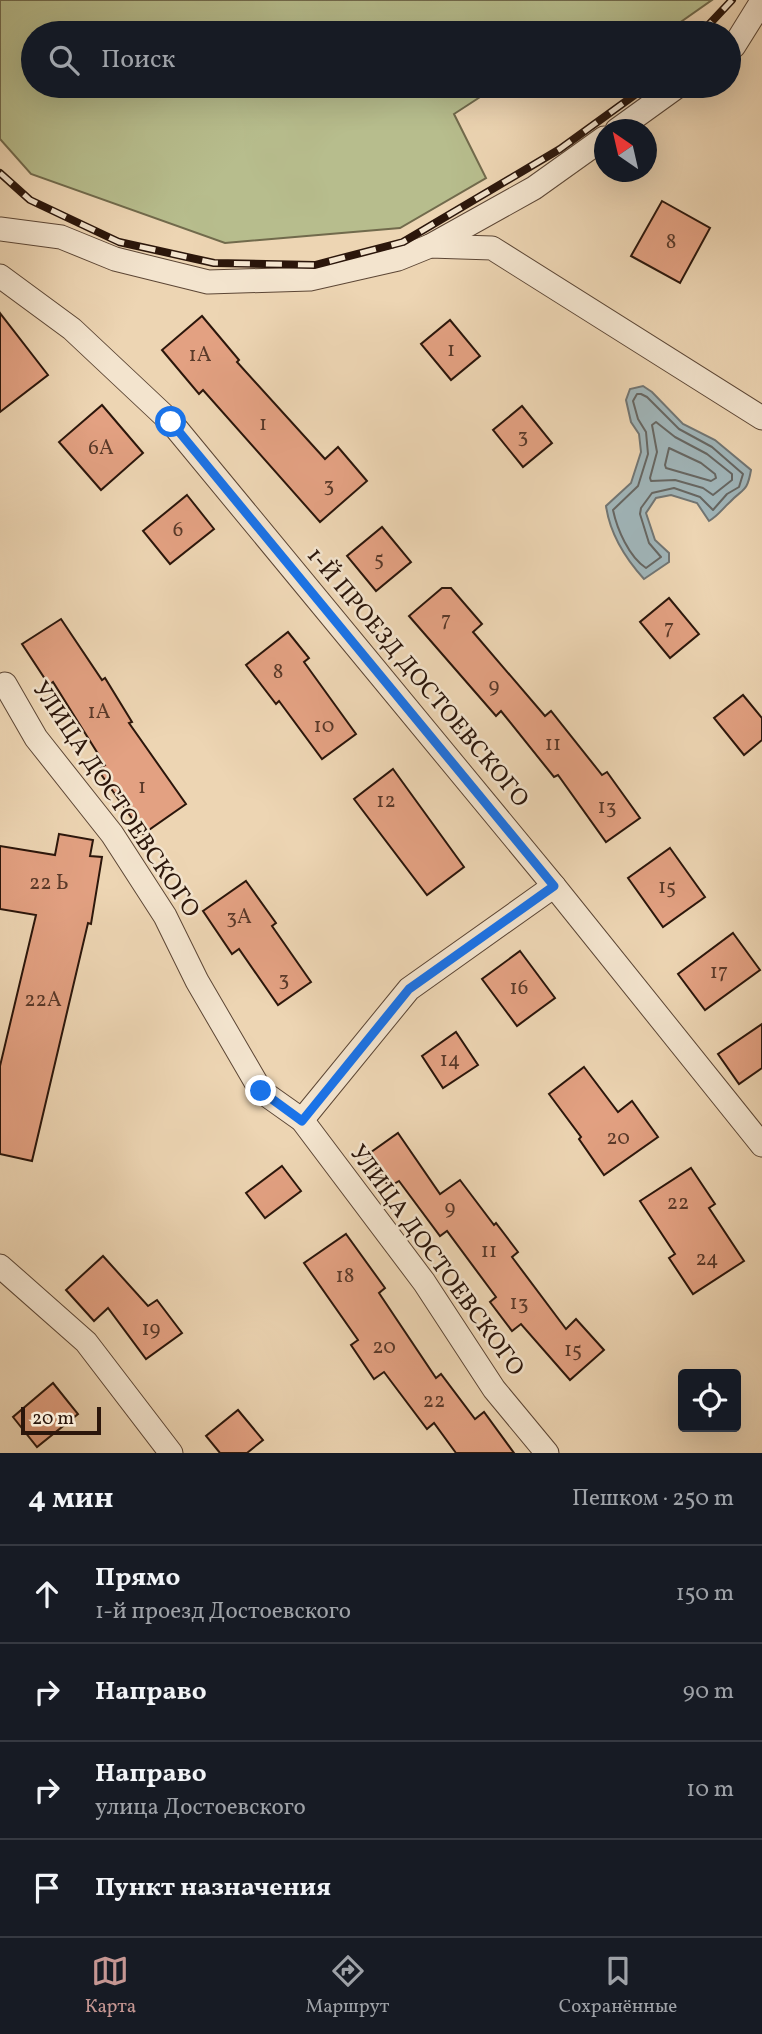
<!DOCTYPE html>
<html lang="ru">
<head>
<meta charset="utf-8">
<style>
  body { margin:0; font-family:Vollkorn,serif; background:#242831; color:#f1f3f6 }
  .controls { position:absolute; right:21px; bottom:21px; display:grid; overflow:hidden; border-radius:7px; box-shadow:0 7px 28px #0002 }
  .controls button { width:63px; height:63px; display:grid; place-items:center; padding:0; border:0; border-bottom:2px solid #363941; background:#171b24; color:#f1f3f6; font:35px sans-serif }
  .compass { position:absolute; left:594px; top:119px; width:63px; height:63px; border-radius:50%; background:#171b24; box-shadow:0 7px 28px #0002; rotate:326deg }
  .scale { position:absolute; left:21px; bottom:18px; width:80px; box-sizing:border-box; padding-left:7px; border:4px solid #2b160b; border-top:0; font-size:19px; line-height:24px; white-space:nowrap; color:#2b160b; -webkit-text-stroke:5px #f3e4ce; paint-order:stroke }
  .stop { position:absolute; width:21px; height:21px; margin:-16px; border:5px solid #1a73e8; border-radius:50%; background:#fff }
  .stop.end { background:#1a73e8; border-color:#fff; box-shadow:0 2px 7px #0008 }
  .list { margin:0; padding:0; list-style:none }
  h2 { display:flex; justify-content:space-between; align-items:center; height:91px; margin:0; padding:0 28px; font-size:30px }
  h2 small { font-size:23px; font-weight:400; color:#9ea1a6 }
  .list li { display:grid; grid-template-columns:46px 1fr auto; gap:21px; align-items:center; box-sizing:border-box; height:98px; padding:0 28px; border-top:2px solid #363941 }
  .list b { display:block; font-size:26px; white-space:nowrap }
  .list p { margin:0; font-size:23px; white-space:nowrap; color:#9ea1a6 }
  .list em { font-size:23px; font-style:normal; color:#9ea1a6 }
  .icon { flex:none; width:38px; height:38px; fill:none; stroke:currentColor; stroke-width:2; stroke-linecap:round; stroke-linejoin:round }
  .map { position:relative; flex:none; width:762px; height:1453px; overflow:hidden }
  .search { position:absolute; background:#171b24; box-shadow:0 7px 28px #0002; left:21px; right:21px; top:21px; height:77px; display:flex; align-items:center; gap:18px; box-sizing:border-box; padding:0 24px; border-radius:38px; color:#9ea1a6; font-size:26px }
  .sheet { height:483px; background:#171b24 }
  nav { display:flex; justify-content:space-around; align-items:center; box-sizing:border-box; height:98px; border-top:2px solid #363941; background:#171b24; font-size:19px; color:#9ea1a6 }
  nav a { display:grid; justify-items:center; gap:4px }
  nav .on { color:#c59692 }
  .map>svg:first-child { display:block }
  .green { fill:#b7bd8d; stroke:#716a4c; stroke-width:2 }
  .water { fill:#a0b5b9; stroke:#717573; stroke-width:2 }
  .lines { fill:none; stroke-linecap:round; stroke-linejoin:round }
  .shore { stroke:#666662; stroke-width:2 }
  .building { fill:#e3a182; stroke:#2b160b; stroke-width:2 }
  .minor-casing { stroke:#5c4635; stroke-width:25 }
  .minor { stroke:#f3e4ce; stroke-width:23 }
  .rail-casing { stroke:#2b160b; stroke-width:8 }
  .rail { stroke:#f3e4ce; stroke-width:5; stroke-dasharray:16; stroke-linecap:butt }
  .route { stroke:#1a73e8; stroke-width:9 }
  .labels { text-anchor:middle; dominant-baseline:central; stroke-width:5; stroke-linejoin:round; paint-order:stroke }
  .number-label { font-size:21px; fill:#593929 }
  .street-label { font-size:24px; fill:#2b160b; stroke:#f3e4ce }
</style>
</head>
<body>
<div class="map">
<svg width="762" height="1453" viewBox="0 0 762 1453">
  <rect width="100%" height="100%" fill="#edd5b3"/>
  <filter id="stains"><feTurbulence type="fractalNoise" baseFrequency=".00286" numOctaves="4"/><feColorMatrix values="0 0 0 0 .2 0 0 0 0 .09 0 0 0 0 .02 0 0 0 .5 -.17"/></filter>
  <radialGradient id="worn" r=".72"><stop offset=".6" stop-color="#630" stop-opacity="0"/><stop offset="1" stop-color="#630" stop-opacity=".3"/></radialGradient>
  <polygon class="green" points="0,0 712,0 665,33 33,33 33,86 497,86 454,114 486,178 400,228 225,243 31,174 0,139"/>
  <path class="water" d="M643,386L652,392L683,424L715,440L751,470C747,493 743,488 730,502C722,509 719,515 709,521L697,503L671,495L656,498L646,513L655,540L669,553V562L644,579C625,558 610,534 606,506L631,483L641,452L639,434L631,422L626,400L630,389Z"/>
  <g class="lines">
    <g class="shore">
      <path d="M637,394H641L647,397L679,429L712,447L743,474L739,487L727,494L713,510L700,497L674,488L652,493L641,508L640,514L649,543L661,557L646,568C629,557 617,529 613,510L638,486L648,454L646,432L638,419L633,401Z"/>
      <polygon points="656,422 675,437 707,454 732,474 732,480 713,495 703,488 675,480 651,481 650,478 657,452 652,425"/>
      <polygon points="669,448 701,463 715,474 716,478 711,481 666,468 665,465"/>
    </g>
  </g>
  <g class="building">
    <polygon points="662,201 710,228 680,283 631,256"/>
    <polygon points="0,313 48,375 0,412"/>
    <polygon points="202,316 239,360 237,362 325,459 338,447 367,481 320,522 203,390 199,394 162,350"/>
    <polygon points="450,320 480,356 451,380 421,344"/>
    <polygon points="102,405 143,453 101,490 59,442"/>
    <polygon points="522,406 552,443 523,467 493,430"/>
    <polygon points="187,495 214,529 170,564 143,531"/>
    <polygon points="382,527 411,562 376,591 347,556"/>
    <polygon points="442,588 451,588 482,624 473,632 545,716 551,711 602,775 607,772 640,818 606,842 558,775 554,777 501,711 496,716 409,616"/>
    <polygon points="669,598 699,634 670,658 640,622"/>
    <polygon points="61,619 102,680 105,678 132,722 129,723 186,804 143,834 98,770 105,765 53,682 49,685 22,644"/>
    <polygon points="288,632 309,658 304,662 356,734 322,759 279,701 276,704 246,665"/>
    <polygon points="743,695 762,718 762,740 744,755 714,718"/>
    <polygon points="393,769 464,867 427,895 354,799"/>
    <polygon points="59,834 93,840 90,856 102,857 91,924 88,923 32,1161 0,1154 0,1066 36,915 0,909 0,846 55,855"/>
    <polygon points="670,848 705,897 663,927 628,878"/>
    <polygon points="246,881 276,923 272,926 311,982 278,1005 239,949 232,954 203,911"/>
    <polygon points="733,933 760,970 705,1010 678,974"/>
    <polygon points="520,951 555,998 517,1026 482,979"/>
    <polygon points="762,1024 762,1068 739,1084 718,1054"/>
    <polygon points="456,1032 478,1065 443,1088 422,1056"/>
    <polygon points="584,1067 618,1112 632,1101 658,1137 604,1175 579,1139 581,1137 549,1094"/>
    <polygon points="398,1133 440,1194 460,1180 494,1225 496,1223 518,1252 512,1257 566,1329 576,1319 604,1350 570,1380 521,1324 512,1331 490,1302 496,1297 447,1231 440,1236 399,1181 389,1187 367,1155"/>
    <polygon points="282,1166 301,1191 265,1218 246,1193"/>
    <polygon points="691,1168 715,1204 709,1208 744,1261 693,1294 669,1258 675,1254 640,1201"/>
    <polygon points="346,1234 385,1288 379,1293 436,1378 441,1374 475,1419 484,1412 514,1453 456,1453 434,1423 427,1429 384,1372 374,1379 351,1345 358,1340 304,1263"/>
    <polygon points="103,1256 148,1306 157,1300 182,1333 146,1359 108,1308 94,1321 66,1290"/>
    <polygon points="53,1383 78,1414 37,1447 13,1417"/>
    <polygon points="238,1410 263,1440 247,1453 220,1453 206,1436"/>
  </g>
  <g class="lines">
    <defs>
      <g id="minor">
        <polyline points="729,50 734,46 762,1"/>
        <polyline points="617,130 678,86"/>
        <polyline points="0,229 61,237 115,259 208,282 310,279 398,259 430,246 492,248 762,418"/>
        <polyline points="430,246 534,188 604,138"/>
        <polyline points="0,276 72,329 171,422 554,886 762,1145"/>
        <polyline points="5,684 36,738 112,834 165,916 197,981 261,1091 302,1120 424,1282 494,1389 547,1453"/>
        <polyline points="302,1120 409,989 554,886"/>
        <polyline points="0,1266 86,1342 171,1453"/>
      </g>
    </defs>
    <use href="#minor" class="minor-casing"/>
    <use href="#minor" class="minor"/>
    <defs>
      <g id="rail">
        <polyline points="701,33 732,0"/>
        <polyline points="0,173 30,200 119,242 214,263 315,265 403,242 560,149 647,86"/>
      </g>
    </defs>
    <use href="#rail" class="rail-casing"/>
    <use href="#rail" class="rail"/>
  </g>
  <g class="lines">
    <polyline class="route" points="171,422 554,886 409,989 302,1121 261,1091"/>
  </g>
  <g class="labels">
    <g class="number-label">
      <text x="671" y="242">8</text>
      <text x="451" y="350">1</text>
      <text x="200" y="355">1А</text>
      <text x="263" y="424">1</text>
      <text x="523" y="436">3</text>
      <text x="101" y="448">6А</text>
      <text x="329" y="485">3</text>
      <text x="178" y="530">6</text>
      <text x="379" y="559">5</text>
      <text x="446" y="620">7</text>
      <text x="669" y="628">7</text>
      <text x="278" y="672">8</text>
      <text x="494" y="686">9</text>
      <text x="99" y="712">1А</text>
      <text x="324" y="726">10</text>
      <text x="553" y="744">11</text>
      <text x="142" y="787">1</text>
      <text x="386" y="801">12</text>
      <text x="607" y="807">13</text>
      <text x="49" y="883">22 Ь</text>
      <text x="667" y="887">15</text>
      <text x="239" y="917">3А</text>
      <text x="719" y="972">17</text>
      <text x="284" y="979">3</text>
      <text x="519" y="988">16</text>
      <text x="43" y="1000">22А</text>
      <text x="450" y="1060">14</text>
      <text x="618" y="1138">20</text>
      <text x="678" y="1203">22</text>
      <text x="450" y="1208">9</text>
      <text x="489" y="1251">11</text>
      <text x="707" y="1259">24</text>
      <text x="345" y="1276">18</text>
      <text x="519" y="1303">13</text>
      <text x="151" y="1329">19</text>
      <text x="384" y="1347">20</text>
      <text x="573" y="1350">15</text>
      <text x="434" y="1401">22</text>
    </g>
    <g class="street-label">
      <text transform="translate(417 678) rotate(50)">1-Й ПРОЕЗД ДОСТОЕВСКОГО</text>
      <text transform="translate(115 800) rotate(56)">УЛИЦА ДОСТОЕВСКОГО</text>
      <text transform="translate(436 1261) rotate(54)">УЛИЦА ДОСТОЕВСКОГО</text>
    </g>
  </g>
  <rect width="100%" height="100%" filter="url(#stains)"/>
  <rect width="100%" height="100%" fill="url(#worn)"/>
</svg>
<div class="controls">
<button><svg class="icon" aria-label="locate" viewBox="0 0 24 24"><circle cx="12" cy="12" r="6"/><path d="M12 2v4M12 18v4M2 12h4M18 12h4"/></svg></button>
</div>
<svg class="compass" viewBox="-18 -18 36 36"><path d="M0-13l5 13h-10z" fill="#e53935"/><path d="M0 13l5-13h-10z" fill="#9ea1a6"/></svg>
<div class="scale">20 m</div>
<div class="stop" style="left:171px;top:422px"></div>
<div class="stop end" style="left:261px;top:1091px"></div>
<div class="search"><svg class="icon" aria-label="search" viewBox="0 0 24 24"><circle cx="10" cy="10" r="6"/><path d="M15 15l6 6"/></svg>Поиск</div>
</div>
<section class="sheet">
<h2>4 мин<small>Пешком · 250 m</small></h2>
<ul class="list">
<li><svg class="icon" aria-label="ahead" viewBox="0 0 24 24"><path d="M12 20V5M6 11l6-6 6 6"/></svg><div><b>Прямо</b><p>1-й проезд Достоевского</p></div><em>150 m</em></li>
<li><svg class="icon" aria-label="right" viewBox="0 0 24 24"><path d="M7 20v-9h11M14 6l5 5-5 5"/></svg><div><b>Направо</b></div><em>90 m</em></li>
<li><svg class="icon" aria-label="right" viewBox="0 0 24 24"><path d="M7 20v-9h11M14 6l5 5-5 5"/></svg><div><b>Направо</b><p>улица Достоевского</p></div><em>10 m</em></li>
<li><svg class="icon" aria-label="arrive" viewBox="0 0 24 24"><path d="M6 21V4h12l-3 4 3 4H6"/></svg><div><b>Пункт назначения</b></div></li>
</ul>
</section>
<nav>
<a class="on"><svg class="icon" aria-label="map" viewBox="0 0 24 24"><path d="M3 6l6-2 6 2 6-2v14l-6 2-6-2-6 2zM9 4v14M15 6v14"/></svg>Карта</a>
<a><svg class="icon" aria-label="directions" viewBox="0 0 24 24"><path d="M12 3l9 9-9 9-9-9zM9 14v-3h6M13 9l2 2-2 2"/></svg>Маршрут</a>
<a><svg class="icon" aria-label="saved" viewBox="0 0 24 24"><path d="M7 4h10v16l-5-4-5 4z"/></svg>Сохранённые</a>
</nav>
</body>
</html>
